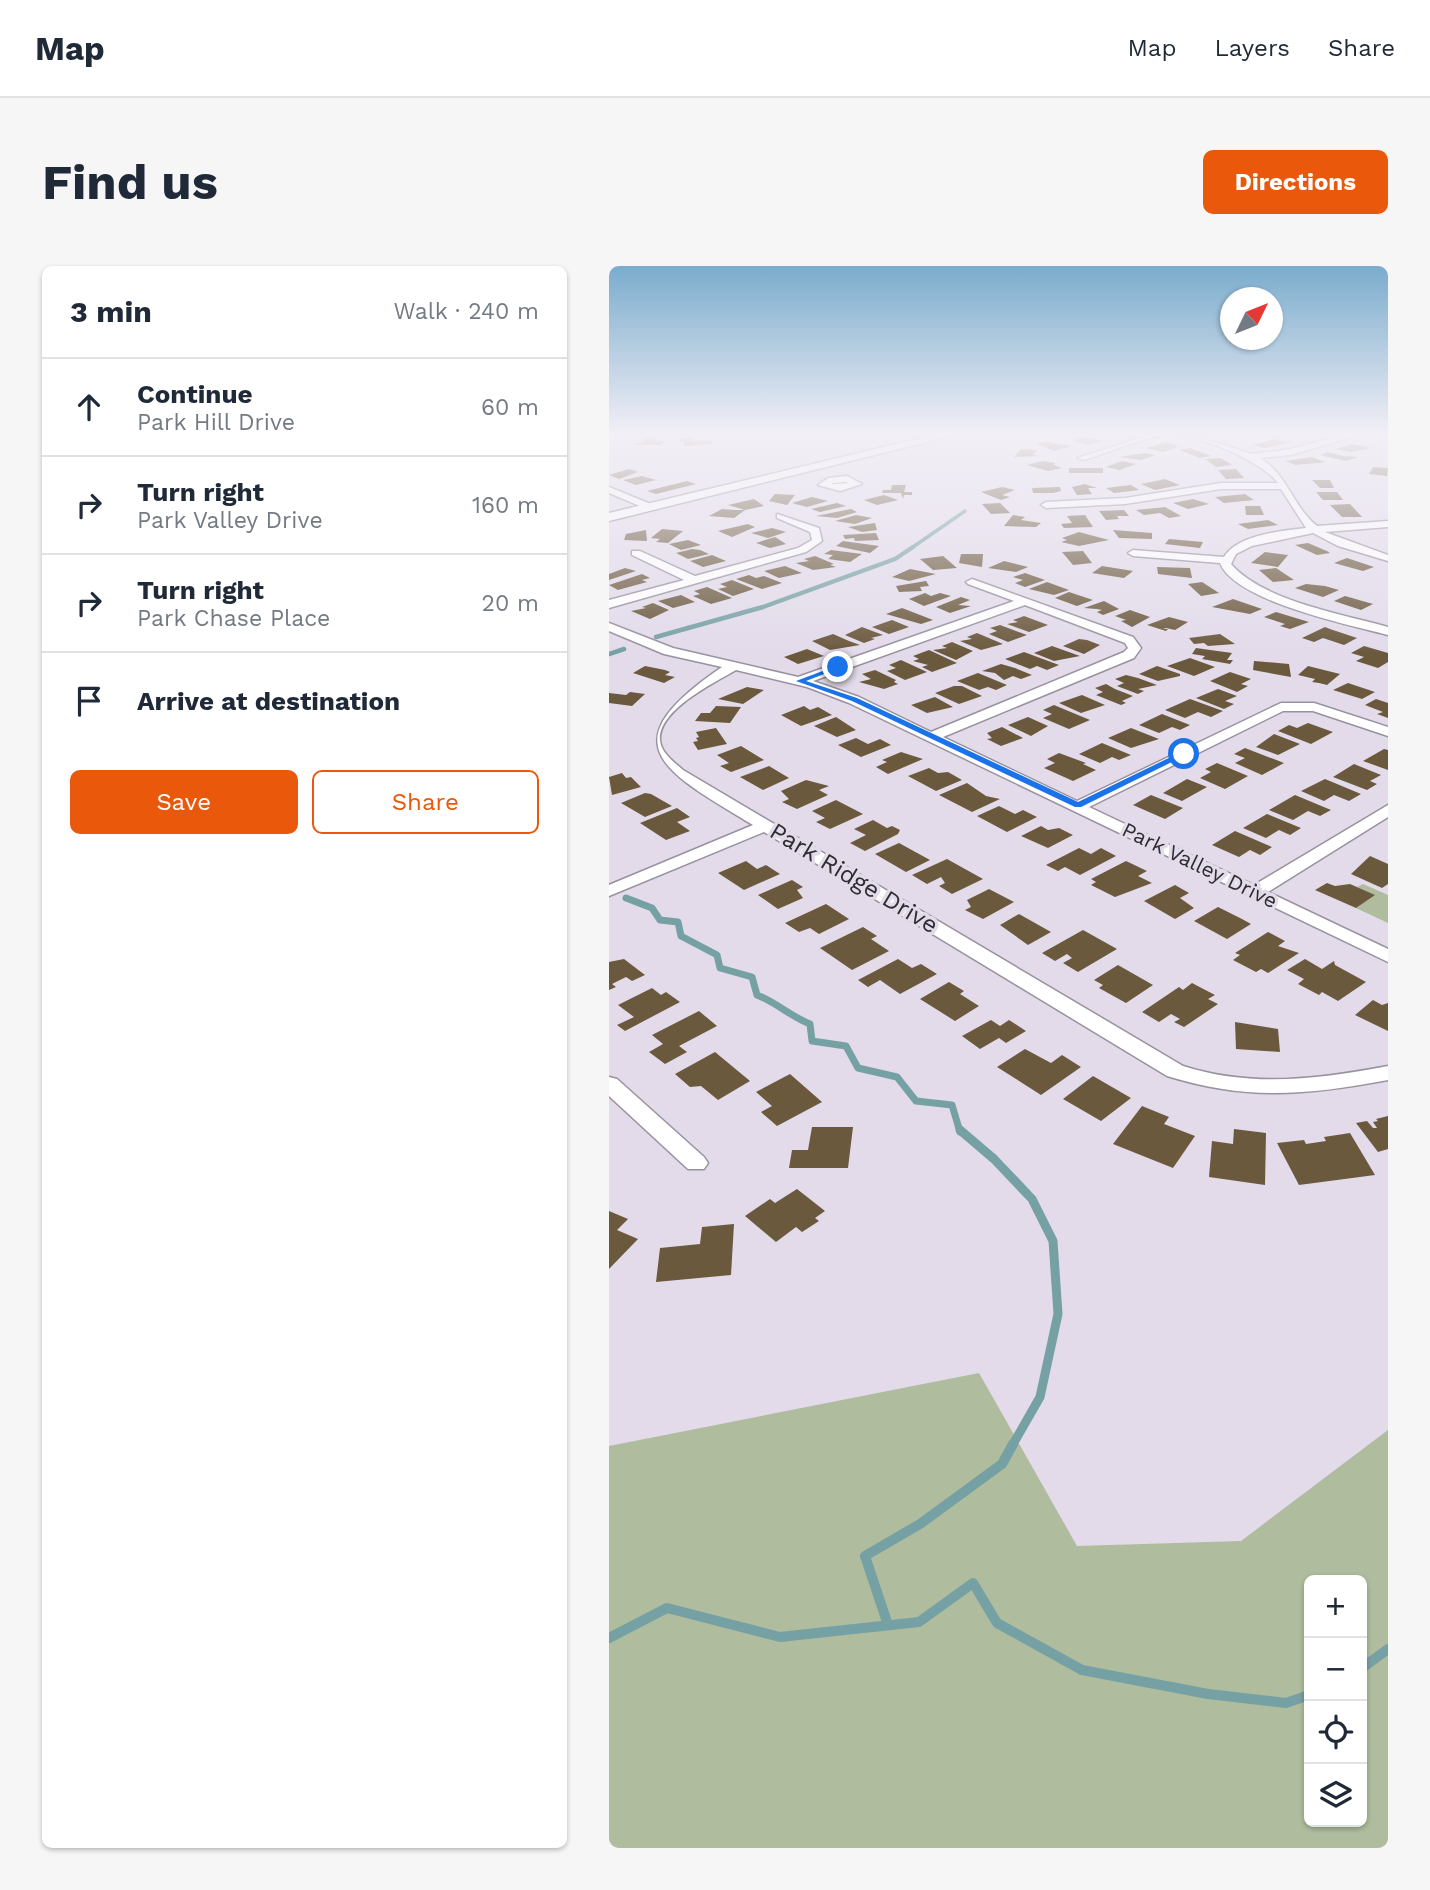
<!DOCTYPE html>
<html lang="en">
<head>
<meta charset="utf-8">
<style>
  body { margin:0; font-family:"Work Sans",sans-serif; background:#f6f6f7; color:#1f2937 }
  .controls { position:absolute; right:21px; bottom:21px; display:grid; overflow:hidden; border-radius:10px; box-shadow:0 2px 5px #0004 }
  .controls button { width:63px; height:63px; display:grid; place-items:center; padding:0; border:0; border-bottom:2px solid #e0e1e3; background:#fff; color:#1f2937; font:35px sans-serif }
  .compass { position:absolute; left:611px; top:21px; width:63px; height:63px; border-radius:50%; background:#fff; box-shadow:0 2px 5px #0004; rotate:47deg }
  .stop { position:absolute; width:21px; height:21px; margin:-16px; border:5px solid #1a73e8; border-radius:50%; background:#fff }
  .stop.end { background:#1a73e8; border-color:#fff; box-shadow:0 2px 7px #0008 }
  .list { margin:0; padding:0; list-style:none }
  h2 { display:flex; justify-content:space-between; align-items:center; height:91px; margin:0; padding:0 28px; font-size:30px }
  h2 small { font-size:23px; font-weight:400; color:#747a83 }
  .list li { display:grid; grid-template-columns:46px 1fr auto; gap:21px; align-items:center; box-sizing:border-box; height:98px; padding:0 28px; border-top:2px solid #e0e1e3 }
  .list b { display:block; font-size:26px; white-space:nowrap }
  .list p { margin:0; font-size:23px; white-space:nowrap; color:#747a83 }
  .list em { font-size:23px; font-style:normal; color:#747a83 }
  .actions { display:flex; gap:14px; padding:21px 28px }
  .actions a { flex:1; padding:16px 0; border:2px solid #ea580c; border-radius:10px; text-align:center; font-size:24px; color:#ea580c }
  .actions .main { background:#ea580c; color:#fff }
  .icon { flex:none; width:38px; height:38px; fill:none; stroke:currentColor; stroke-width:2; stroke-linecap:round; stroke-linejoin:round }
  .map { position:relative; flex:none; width:779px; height:1582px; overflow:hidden; border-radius:10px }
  header { display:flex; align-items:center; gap:42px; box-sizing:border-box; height:98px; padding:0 35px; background:#fff; border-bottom:2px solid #e0e1e3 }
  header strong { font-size:33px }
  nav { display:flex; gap:38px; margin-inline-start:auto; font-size:24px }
  .intro { display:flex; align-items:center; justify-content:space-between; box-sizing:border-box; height:168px; padding:0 42px }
  h1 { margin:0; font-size:49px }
  .button { padding:18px 32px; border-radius:10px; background:#ea580c; color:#fff; font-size:24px; font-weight:700 }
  main { display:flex; gap:42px; padding:0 42px }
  aside { flex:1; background:#fff; border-radius:10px; box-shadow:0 2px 5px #0004 }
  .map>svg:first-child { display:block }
  .green { fill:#afbc9d; fill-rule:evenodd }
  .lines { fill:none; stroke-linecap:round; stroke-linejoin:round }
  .stream-far4 { stroke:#76a1a4; stroke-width:3.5 }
  .stream-far3 { stroke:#76a1a4; stroke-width:4.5 }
  .stream-far2 { stroke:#76a1a4; stroke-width:7 }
  .stream-far1 { stroke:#76a1a4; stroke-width:9 }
  .stream { stroke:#76a1a4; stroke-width:10 }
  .building { fill:#6b593e }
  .minor-casing { stroke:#98919e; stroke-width:3 }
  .secondary-casing { stroke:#98919e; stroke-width:3 }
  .minor { fill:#fff; fill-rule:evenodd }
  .secondary { fill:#fff; fill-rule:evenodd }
  .route { fill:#1a73e8 }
  .labels { text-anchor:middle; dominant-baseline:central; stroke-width:7; stroke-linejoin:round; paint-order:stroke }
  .far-street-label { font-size:21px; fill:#2f2c31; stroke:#e3dbea }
  .street-label { font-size:24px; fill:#2f2c31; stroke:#e3dbea }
</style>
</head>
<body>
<header>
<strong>Map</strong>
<nav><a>Map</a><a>Layers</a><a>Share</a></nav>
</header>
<div class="intro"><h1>Find us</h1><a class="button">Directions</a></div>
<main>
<aside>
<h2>3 min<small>Walk · 240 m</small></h2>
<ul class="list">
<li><svg class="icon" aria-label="ahead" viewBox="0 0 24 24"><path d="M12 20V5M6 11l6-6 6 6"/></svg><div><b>Continue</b><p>Park Hill Drive</p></div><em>60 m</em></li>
<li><svg class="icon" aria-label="right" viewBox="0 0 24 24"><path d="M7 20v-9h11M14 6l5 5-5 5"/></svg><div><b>Turn right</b><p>Park Valley Drive</p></div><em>160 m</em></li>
<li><svg class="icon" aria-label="right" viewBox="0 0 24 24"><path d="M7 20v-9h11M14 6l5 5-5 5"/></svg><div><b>Turn right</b><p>Park Chase Place</p></div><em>20 m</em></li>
<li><svg class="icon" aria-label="arrive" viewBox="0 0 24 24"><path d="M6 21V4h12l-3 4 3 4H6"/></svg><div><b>Arrive at destination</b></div></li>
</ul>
<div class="actions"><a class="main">Save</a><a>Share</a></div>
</aside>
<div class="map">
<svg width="779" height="1582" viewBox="0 0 779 1582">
  <rect width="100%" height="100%" fill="#e3dbea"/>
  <g class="green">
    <polygon points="754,618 779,629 779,657 747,642 765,629 748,621"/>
    <path d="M370,1107L468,1280L632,1275L779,1164V1582H0V1180ZM700,1314H753V1556H700Z"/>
  </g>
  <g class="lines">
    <polyline class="stream-far4" points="301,283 356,245"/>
    <g class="stream-far3">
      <polyline points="47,371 154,341 286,293 304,281"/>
      <polyline points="0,388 15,383"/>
    </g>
    <path class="stream-far2" d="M17,632L43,642L51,654L69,656L72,670L108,689L111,702L143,711L148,729C168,737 181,750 201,758L203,775L237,780L249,802L288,811L307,835L343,839L351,866"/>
    <polyline class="stream-far1" points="351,864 385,893 423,933 444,975 449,1048 431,1131 403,1180"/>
    <g class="stream">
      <polyline points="279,1359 256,1290 311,1258 393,1198 404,1178"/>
      <polyline points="0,1372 58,1342 171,1371 310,1356 364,1317 388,1357 473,1404 599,1428 677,1437 700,1429"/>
      <polyline points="753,1402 779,1383"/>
    </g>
  </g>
  <g class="building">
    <polygon points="473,171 494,175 478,179 464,174"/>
    <polygon points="38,172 48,172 44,174 57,175 51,179 26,179"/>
    <polygon points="84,172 84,175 102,174 103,178 75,180 74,175 71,176 71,173"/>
    <polygon points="665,173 679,177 655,182 644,179"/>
    <polygon points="436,175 448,178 463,180 445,185 428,178"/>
    <polygon points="557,176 569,179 564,180 569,181 554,186 537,182"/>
    <polygon points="743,178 763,182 741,186 727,183"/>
    <polygon points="582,182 586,184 603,190 591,192 570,184"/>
    <polygon points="412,183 428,184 424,189 432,190 405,191"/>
    <polygon points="719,186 734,190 749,191 737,195 711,189"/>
    <polygon points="535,187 547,189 532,194 510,191"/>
    <polygon points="702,191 717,196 687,199 676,195"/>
    <polygon points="612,192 623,199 607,201 596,193"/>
    <polygon points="434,195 446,197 445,199 453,202 439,205 418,199"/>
    <polygon points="513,195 527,198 511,204 497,201"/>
    <polygon points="764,201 779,202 778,210 760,208"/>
    <rect x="460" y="202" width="34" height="5"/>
    <polygon points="20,203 29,206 10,213 0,209"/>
    <polygon points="627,203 635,212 617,213 609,204"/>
    <polygon points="33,210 47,214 27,219 14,214"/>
    <polygon points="556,213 571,219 546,224 532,218"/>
    <polygon points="703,214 721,214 725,222 711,222"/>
    <polygon points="78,215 87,218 47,228 38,225"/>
    <polygon points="476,218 488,222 479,222 483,228 468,229 463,221"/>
    <polygon points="283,219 297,219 295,226 303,226 303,229 295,229 294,233 292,227 273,227 274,224 282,224"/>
    <polygon points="522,219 530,224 505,227 497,222"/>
    <polygon points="393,221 406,224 393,229 401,231 392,234 372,226"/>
    <polygon points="451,221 452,225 444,227 424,227 423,222"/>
    <polygon points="707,226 728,226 734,234 714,234"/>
    <polygon points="166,228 186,229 178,239 160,235"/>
    <polygon points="636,228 645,234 615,237 606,231"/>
    <polygon points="275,229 289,234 268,239 255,234"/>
    <polygon points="203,231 219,235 198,241 183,237"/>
    <polygon points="145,233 155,240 136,244 119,239"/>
    <polygon points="584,233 600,238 579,243 564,237"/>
    <polygon points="228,237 237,240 211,246 202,243"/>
    <polygon points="391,237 401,247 382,248 373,238"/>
    <polygon points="741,238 753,251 733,251 721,239"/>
    <polygon points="636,240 651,240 655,249 637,249"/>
    <polygon points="556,241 572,250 560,252 551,247 535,249 527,244"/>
    <polygon points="113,243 126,244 136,244 125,252 100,250"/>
    <polygon points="242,243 248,246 228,252 207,250"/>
    <polygon points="515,244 520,250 508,250 510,253 497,254 490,245"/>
    <polygon points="247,249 263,252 246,258 226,255"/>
    <polygon points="404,249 416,251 412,254 432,257 427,261 395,260"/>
    <polygon points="476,249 484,261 455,262 452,258 463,257 458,250"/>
    <polygon points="659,254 669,259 639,263 629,258"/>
    <polygon points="266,257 268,264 253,266 239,261"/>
    <polygon points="139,258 146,261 123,271 109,265"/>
    <polygon points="163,262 177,266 159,272 142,267"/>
    <polygon points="53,263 74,265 59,277 47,276 51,273 42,272"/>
    <polygon points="37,264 38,275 15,274 17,268"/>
    <polygon points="504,264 543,267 543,273 510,272"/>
    <polygon points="470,266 500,274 470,280 452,276 458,274 453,272"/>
    <polygon points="267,267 270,274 246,275 245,272 236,273 234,269"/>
    <polygon points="166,271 177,278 161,282 147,277"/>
    <polygon points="560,273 594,276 591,282 556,278"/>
    <polygon points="79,274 92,279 72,284 60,278"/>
    <polygon points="234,275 270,280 261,287 227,280"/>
    <polygon points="699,277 718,285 721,287 708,289 686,279"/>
    <polygon points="83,283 91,284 100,288 79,293 67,287"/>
    <polygon points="222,284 253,288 241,296 219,293 224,289 215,288"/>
    <polygon points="474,285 483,297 464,299 453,286"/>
    <polygon points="656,286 679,289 669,301 642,297"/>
    <polygon points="352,288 374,288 373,301 350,297"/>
    <polygon points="103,289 117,295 94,301 81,295"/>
    <polygon points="206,290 225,298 221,299 227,301 204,304 187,297 200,295 195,293"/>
    <polygon points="334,290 348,302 324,304 311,293"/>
    <polygon points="738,292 765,301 754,305 725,297"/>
    <polygon points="395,295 419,301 407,306 379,302"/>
    <polygon points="176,300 193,307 170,312 155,305"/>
    <polygon points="493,300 524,305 515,312 483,307"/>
    <polygon points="548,301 581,302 583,312 549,308"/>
    <polygon points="16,302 27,305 0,314 0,308"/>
    <polygon points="667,302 685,314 664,316 650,304"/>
    <polygon points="301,303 327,308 300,315 283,311"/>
    <polygon points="416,307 436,314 416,321 406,317 414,314 404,311"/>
    <polygon points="33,308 41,312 33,314 38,316 9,324 0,319"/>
    <polygon points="140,309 147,312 155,310 173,317 153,323 127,313"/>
    <polygon points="123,314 145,323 124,330 109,323 118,321 111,318"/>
    <polygon points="317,315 320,320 311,321 313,325 290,326 287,320"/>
    <polygon points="438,316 460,324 445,329 420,323"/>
    <polygon points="593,316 610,327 592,330 579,318"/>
    <polygon points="697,318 716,320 730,324 714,331 686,322"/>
    <polygon points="98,321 123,332 102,338 84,330 91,328 85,325"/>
    <polygon points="460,326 484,334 468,340 446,332"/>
    <polygon points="316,327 322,330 331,327 342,330 315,340 300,333"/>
    <polygon points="72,329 86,336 64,342 49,335"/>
    <polygon points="736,330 764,338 752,344 725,335"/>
    <polygon points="352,331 361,334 349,339 362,340 341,347 327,341"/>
    <polygon points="624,333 653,343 641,348 603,341"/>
    <polygon points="495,335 510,343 494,349 488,346 493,344 488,343 475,342"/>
    <polygon points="44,337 60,344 41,353 22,345 37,342 33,341"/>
    <polygon points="293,342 324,354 312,358 277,348"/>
    <polygon points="521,344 541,351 523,361 512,355 517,354 506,350"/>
    <polygon points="667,346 700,356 681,363 671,360 676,358 655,351"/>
    <polygon points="415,350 439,359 420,366 398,358 409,356 404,354"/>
    <polygon points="560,351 579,356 566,364 557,362 554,363 559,363 557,365 538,359"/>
    <polygon points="283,354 300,361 280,368 263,361"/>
    <polygon points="391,359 418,369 399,376 380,368 388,365 381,362"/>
    <polygon points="253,361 274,369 262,372 266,373 255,377 236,369"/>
    <polygon points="716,361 721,363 748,372 735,379 714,372 705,376 693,372"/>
    <polygon points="368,367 394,378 372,384 351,375 363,373 358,371"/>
    <polygon points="224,368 240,375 251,379 221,384 203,375"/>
    <polygon points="611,368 626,378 599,380 595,377 585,378 580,372"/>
    <polygon points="470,373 478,374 491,379 475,388 454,380"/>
    <polygon points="343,376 364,385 347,394 324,384 338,382 333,380"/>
    <polygon points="443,380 471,390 445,395 425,387"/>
    <polygon points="755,380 779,387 779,396 769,402 747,395 755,391 742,387"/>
    <polygon points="587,382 623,387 618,394 624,394 621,398 593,393 596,390 583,388"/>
    <polygon points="198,383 215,390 189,398 175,391"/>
    <polygon points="320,384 348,397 323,406 313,401 319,399 304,395 310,393 304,390"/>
    <polygon points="415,386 450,399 438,404 428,400 421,403 396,393"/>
    <polygon points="581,392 606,401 585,410 558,400"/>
    <polygon points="292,394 318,406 296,414 278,405 287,402 280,399"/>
    <polygon points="645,395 680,398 682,411 644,404"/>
    <polygon points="392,398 406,402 423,409 412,413 404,410 395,414 386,407 373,405"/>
    <polygon points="36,400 56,404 61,406 56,409 66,411 55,417 24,407"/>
    <polygon points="548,400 571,408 571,410 549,415 530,408"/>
    <polygon points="699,400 731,408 718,419 710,417 703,416 706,413 689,409"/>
    <polygon points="266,404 287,414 285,416 289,418 275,423 250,416 262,413 253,408"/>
    <polygon points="621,406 642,413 632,418 639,420 628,426 601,415"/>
    <polygon points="369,407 398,419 387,424 379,421 370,424 348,415"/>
    <polygon points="517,409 529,412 548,419 529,423 535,425 529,428 508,420 515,417 506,413"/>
    <polygon points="739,417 766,426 753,433 724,424"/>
    <polygon points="497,418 506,423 524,430 513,435 517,437 512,439 487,429 494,426 486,422"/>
    <polygon points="345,420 353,420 373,430 350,438 326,427"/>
    <polygon points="138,421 155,424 134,438 109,433"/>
    <polygon points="609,423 628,430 616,435 625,438 615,443 587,432"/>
    <polygon points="21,426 36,428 23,440 0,437 0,427 17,429"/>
    <polygon points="473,429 496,439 472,447 450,437"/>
    <polygon points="326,431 344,441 318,447 302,439"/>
    <polygon points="581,433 614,445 602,451 589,446 576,452 556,444"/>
    <polygon points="767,433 779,437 779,452 768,448 774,446 756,439"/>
    <polygon points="445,439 481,454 460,463 434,452 443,448 434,444"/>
    <polygon points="107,440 132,441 121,457 86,455 92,447 101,447"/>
    <polygon points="195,440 201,444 209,441 223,449 192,460 172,449"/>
    <polygon points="553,448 581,459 571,464 563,461 550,467 530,459"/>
    <polygon points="227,451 247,464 228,471 205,460"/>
    <polygon points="419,451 439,460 422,470 399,459"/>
    <polygon points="699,457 724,466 702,478 669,465 680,459 688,462"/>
    <polygon points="393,461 414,472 392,480 378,473 383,472 378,467"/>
    <polygon points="107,462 118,478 89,484 84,476 89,475 87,472 90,471 87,466"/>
    <polygon points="522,462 550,473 522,482 499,472"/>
    <polygon points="665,468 691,478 669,489 647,481"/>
    <polygon points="247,472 259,478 271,473 282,479 252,491 229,479"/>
    <polygon points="493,477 522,489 510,494 503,491 491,497 470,488"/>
    <polygon points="132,480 155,494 122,506 111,500 120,497 108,489"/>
    <polygon points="636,482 675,497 653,509 626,497 636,492 625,488"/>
    <polygon points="775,483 779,484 779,504 754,495"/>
    <polygon points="292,486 314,493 279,508 267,501 278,496 273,494"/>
    <polygon points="450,487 477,497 474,498 487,504 464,515 435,502 446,497 438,493"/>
    <polygon points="608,497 639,510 616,523 591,512 602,506 596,503"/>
    <polygon points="745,498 772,509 761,515 768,518 758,524 724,511"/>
    <polygon points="160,500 180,512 154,524 131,511"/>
    <polygon points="320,502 329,507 339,506 353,514 327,525 299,510"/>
    <polygon points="13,507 17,512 22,511 32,521 3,529 0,511"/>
    <polygon points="578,513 598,521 573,535 554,527"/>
    <polygon points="716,513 752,528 740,535 725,529 715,535 692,525"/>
    <polygon points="197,514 220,520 210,524 219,529 188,543 173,536 180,533 172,525"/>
    <polygon points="358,517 377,530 391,533 363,546 330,529"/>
    <polygon points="36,527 42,528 63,540 36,551 12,537"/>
    <polygon points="542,529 574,542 556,553 524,539"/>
    <polygon points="686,529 722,544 711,550 699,545 684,554 660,544"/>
    <polygon points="227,534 254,548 221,563 207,556 216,552 203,545"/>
    <polygon points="390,540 406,548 414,544 428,551 398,566 368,550"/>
    <polygon points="68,542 81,551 68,556 81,565 57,574 31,557"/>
    <polygon points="658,548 692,562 681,569 670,564 657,572 634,562"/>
    <polygon points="264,554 278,562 283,560 291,564 289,568 256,585 241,577 257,569 245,563"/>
    <polygon points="432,560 439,564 450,562 464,569 439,582 412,570"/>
    <polygon points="626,565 663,581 651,589 641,584 630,591 603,579"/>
    <polygon points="290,577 321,594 297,606 266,588"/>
    <polygon points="470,582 482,588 492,582 507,590 471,609 456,601 449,605 437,599"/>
    <polygon points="761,590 779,598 779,618 773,622 742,608"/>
    <polygon points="338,593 374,613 343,628 330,620 336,617 332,611 318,618 303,609"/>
    <polygon points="137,595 148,603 157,599 171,608 135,624 109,607"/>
    <polygon points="517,595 538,605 529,610 543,617 506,631 482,619 487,616 482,613"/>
    <polygon points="183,614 194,621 188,624 194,632 169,643 149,629"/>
    <polygon points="718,617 726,620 741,618 766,629 747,642 706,624"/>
    <polygon points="566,619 580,627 571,632 585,642 566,653 535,635"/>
    <polygon points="380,623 405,636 374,653 356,644 362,641 358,634"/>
    <polygon points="217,638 240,653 210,668 201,662 190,666 176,657"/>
    <polygon points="609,641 633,653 642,658 618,673 585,655"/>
    <polygon points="410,648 442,666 419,679 391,659"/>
    <polygon points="254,661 268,670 262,673 280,685 243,704 211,682"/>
    <polygon points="474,664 508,683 469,706 454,697 463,692 458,688 446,695 433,687"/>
    <polygon points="659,666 676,675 669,680 690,687 659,707 652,703 647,706 624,694 631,689 626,687"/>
    <polygon points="15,693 36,709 23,715 17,711 3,718 7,721 0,724 0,696"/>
    <polygon points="289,693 303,702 312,698 328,708 291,728 271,714 259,721 249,714"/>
    <polygon points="696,693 713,703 725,695 726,699 757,716 729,735 713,726 710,729 689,718 695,713 678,704"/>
    <polygon points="509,699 544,719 517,737 490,722 494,719 485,714"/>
    <polygon points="340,716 355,725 351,728 370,740 346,755 311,733"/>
    <polygon points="583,717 606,729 599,733 609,738 575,761 565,756 571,753 562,748 550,756 533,746 570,721 574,724"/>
    <polygon points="43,722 52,729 57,726 71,736 16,765 8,759 25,751 9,739"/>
    <polygon points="764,734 773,739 779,737 779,765 746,749"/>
    <polygon points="90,745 108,760 70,780 78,786 56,798 40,786 54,778 43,769"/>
    <polygon points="382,754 391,760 400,754 417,765 397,777 390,772 371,783 353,770"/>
    <polygon points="626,756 669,763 671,786 627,783"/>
    <polygon points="416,783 442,797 453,789 472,801 432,829 388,801"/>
    <polygon points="106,786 141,815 109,834 92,820 81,821 66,808"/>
    <polygon points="181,808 213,836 168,860 152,846 163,840 147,826"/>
    <polygon points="484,810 522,832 492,855 454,833"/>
    <polygon points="533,840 560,851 555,858 586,870 564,902 504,878"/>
    <polygon points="779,850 779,883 769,886 747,857 758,855 764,862 768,862 764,856 769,855 767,853"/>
    <polygon points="203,861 244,861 239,902 180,902 183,884 199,884"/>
    <polygon points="625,863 657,867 656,919 600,911 603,875 624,878"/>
    <polygon points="741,867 766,909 690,919 668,877 695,874 697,878 717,875 715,871"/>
    <polygon points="188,923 216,945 206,952 210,955 193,966 187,961 167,976 136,950 161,933 166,937"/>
    <polygon points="0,945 19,953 8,964 29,973 0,1003"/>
    <polygon points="125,958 122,1009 47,1016 51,982 91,978 93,961"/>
  </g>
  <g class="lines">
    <defs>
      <g id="minor">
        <polygon points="47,166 93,166 89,168"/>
        <path d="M550,166L586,170L643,188L682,183L745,166H759L682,189L651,192C679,209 684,241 708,260L779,255V261L716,266L779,289V295L729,280L704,267L643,280L627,288L622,298C654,335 733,348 779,361V369C740,359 626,335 611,297L524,290L519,287L524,284L615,291C629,268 673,265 697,262L672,223H612L516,238L437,242L432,239L437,236L516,232L612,217H669C653,195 585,166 558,169C531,172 501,186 475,194L468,192Z"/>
        <path d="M238,210L253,218L231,225L209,219L219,212ZM237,216L239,217L223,218L224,217Z"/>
        <polygon points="0,221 44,239 46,241 38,243 0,227"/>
        <polygon points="168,248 210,262 213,275 197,286 0,342 0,334 75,314 23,289 23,285 31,285 86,310 189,282 203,274 201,266 168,252"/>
        <path d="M363,313L524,371L532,382L525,392L334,471L468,535L672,437H705L779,461V470L704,445H674L480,541L645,619L779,539V551L659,626L779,683V696L240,437L198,421L127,404C105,417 49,444 51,474C52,487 65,496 74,504L574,800C643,822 709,813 779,800V814C699,829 638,835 558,810L155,566L0,630V619L144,559C51,503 0,478 113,401L55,388L0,365V357L64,382L189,411L405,335L359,318L357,316ZM416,339L516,377L519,382L515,386L322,466L250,431L204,415Z"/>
        <polygon points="0,811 8,813 95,891 99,897 95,903 79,903 0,830"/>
      </g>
      <polygon id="secondary" points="337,166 358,166 0,255 0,247"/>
    </defs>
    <use href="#minor" class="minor-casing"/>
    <use href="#secondary" class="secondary-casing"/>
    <use href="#minor" class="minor"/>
    <use href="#secondary" class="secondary"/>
  </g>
  <linearGradient id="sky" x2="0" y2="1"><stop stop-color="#7aaccd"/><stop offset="0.43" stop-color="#f2eff6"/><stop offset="1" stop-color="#f2eff6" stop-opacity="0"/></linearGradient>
  <rect width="779" height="388" fill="url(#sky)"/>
  <polygon class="route" points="227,400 233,401 197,415 248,432 469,536 572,486 579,488 472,541 466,541 243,435 187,415"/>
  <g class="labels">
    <g class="far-street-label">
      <text transform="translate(591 599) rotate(26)">Park Valley Drive</text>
    </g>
    <g class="street-label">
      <text transform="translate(245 612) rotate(31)">Park Ridge Drive</text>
    </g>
  </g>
</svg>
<div class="controls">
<button>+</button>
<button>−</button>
<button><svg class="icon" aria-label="locate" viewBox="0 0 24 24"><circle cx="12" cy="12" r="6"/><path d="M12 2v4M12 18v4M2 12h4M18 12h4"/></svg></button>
<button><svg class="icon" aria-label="layers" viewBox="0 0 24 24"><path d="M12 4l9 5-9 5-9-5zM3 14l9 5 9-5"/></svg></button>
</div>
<svg class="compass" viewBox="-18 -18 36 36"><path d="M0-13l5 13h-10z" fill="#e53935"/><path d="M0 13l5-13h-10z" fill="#747a83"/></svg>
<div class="stop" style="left:575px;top:488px"></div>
<div class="stop end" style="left:229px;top:401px"></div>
</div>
</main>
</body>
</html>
